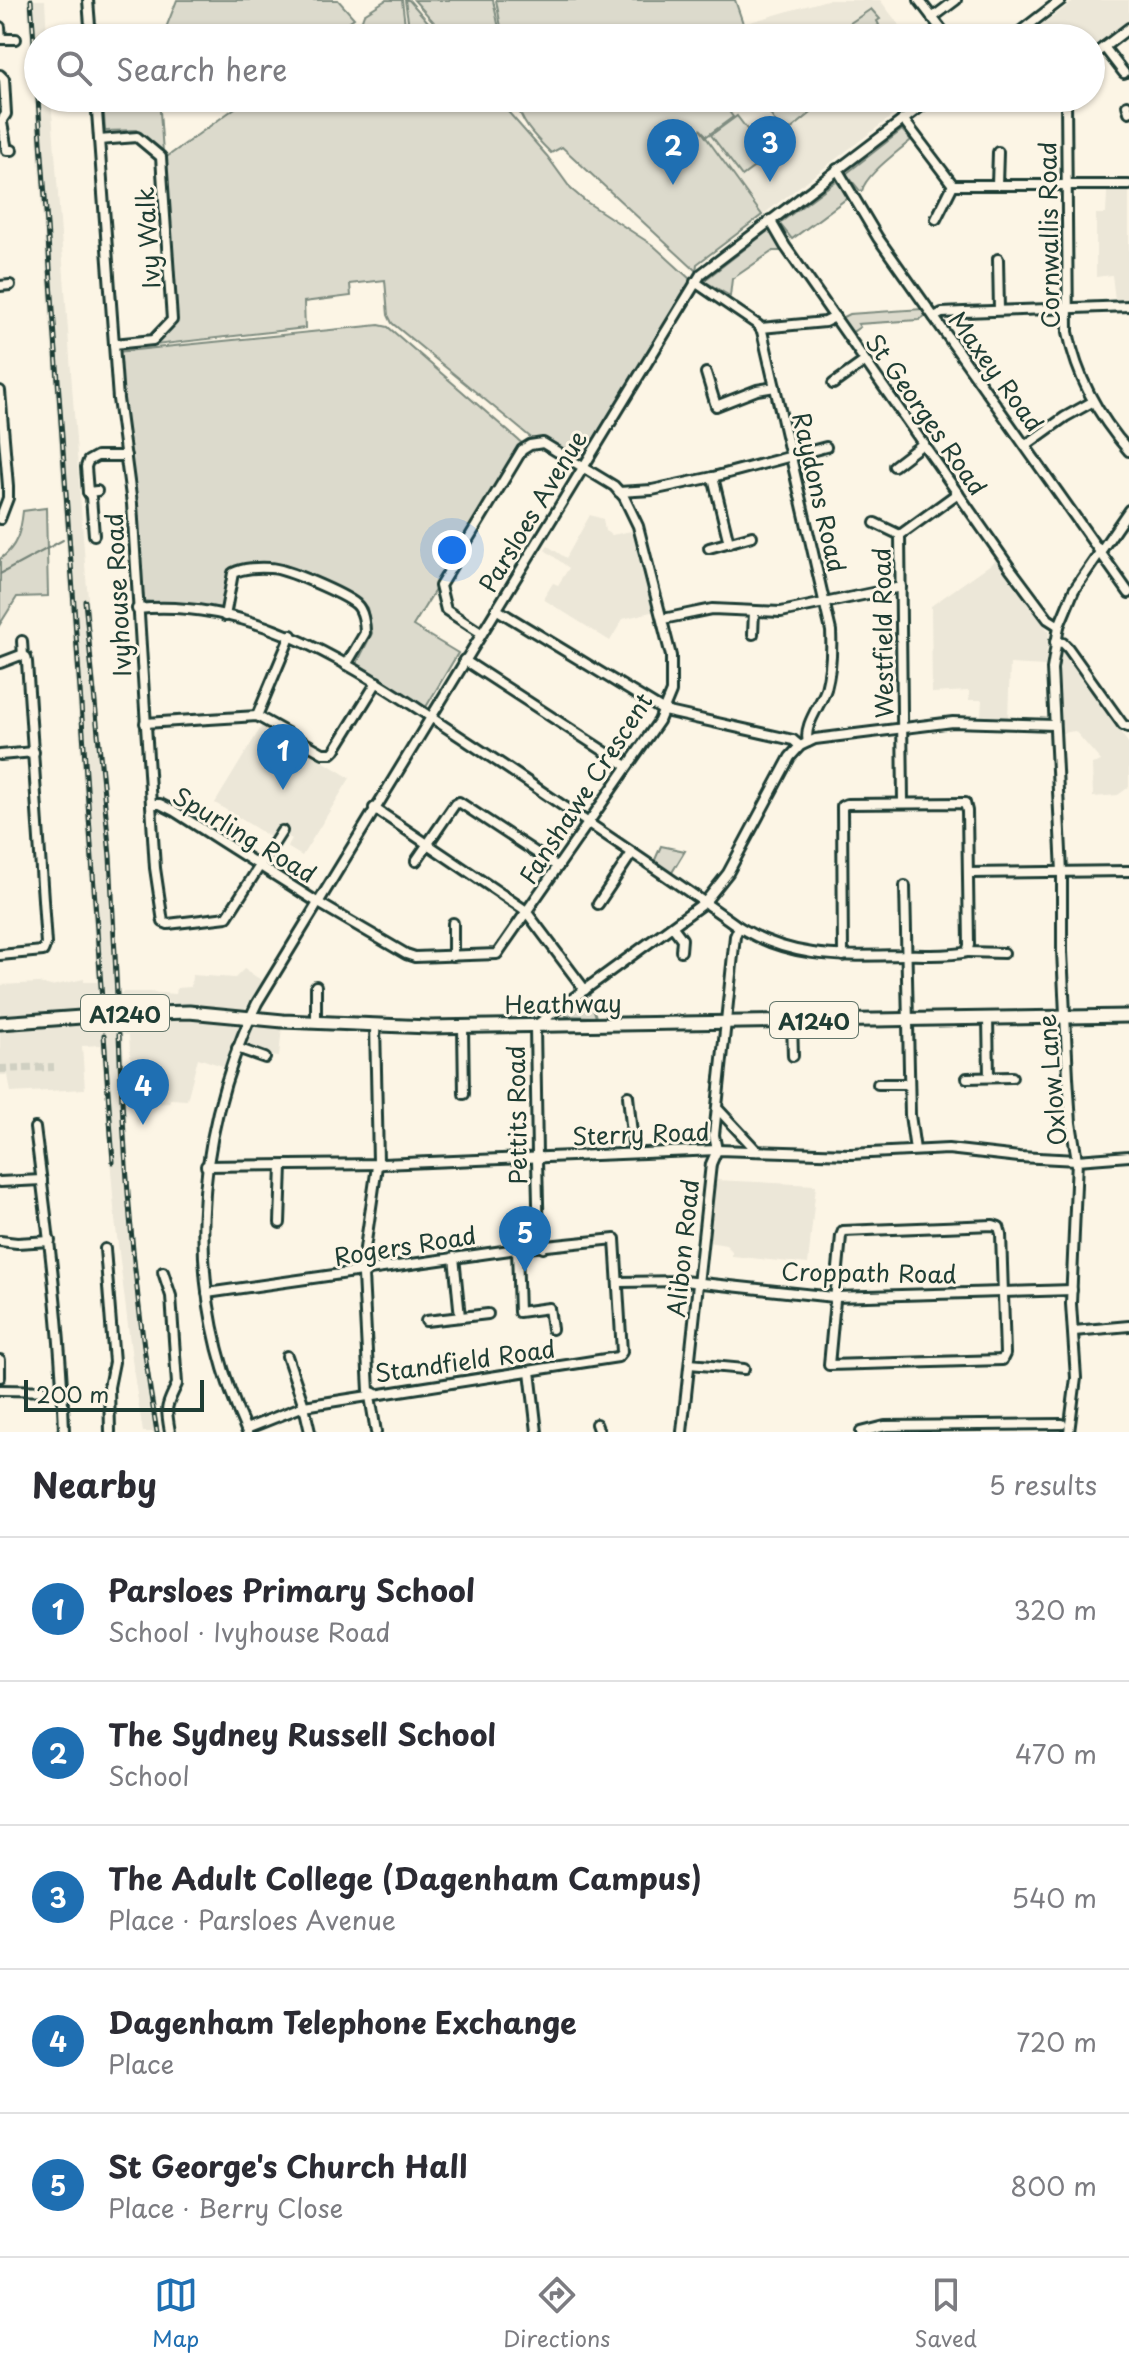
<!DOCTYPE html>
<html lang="en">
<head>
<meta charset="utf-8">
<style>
  body { margin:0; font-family:"Playpen Sans",sans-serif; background:#f7f7f7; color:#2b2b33 }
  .scale { position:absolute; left:24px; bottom:20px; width:180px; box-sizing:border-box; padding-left:8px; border:4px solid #1f3d34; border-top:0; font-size:22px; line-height:28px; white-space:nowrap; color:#1f3d34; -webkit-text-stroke:6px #fcf5e5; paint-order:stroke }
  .you { position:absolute; left:452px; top:550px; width:28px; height:28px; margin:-20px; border:6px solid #fff; border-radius:50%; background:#1a73e8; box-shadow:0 0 0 12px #1a73e833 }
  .badge { display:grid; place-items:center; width:52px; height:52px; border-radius:50%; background:#1f6fb2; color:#fff; font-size:26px; font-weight:700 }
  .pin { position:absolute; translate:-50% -66px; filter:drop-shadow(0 2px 4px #0008) }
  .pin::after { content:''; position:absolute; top:42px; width:28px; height:24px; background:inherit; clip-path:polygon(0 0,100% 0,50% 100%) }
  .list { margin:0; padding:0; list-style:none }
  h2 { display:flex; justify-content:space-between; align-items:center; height:104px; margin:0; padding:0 32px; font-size:34px }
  h2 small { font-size:26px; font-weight:400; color:#7c7c81 }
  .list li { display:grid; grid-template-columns:52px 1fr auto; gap:24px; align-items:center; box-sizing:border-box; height:144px; padding:0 32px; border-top:2px solid #e1e1e2 }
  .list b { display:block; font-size:30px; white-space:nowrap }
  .list p { margin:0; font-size:26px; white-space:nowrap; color:#7c7c81 }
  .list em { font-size:26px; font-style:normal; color:#7c7c81 }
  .icon { flex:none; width:44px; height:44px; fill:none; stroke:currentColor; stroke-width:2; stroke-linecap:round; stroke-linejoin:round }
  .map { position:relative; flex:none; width:1129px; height:1432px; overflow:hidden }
  .search { position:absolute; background:#fff; box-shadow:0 2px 6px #0004; left:24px; right:24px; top:24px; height:88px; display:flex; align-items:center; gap:20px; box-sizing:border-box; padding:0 28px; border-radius:44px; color:#7c7c81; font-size:30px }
  .sheet { height:824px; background:#fff }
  nav { display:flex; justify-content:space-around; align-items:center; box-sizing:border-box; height:112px; border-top:2px solid #e1e1e2; background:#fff; font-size:22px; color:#7c7c81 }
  nav a { display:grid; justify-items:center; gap:4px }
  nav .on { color:#1f6fb2 }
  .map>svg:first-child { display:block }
  .built { fill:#ece7d8 }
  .green { fill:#dcdacc; stroke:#7e8c80; stroke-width:2 }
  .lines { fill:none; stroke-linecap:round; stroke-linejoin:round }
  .stream { stroke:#758479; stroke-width:2 }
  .minor-tunnel { stroke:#d0d0c2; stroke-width:8; stroke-dasharray:8 4; stroke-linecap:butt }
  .minor-casing { stroke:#1f3d34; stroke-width:14 }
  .major-casing { stroke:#1f3d34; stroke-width:17 }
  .minor { stroke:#fcf5e5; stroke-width:8 }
  .major { stroke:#fcf5e5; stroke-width:11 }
  .rail-casing { stroke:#1f3d34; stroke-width:5 }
  .rail { stroke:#fcf5e5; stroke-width:2; stroke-dasharray:6; stroke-linecap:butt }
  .labels { text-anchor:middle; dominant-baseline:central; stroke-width:6; stroke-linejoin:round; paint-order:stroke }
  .shield { fill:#fcf5e5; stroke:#617469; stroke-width:2 }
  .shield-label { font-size:22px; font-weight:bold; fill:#1f3d34 }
  .street-label { font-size:24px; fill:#1f3d34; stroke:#fcf5e5 }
</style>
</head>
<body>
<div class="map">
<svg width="1129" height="1432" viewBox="0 0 1129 1432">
  <rect width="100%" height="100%" fill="#fcf5e5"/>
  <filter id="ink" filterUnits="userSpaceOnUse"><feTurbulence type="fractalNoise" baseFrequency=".0125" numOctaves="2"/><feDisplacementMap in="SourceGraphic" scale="16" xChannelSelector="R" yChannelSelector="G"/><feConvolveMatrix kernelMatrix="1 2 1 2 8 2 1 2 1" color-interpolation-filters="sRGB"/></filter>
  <g filter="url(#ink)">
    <g class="built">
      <polygon points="27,0 45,0 47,38 38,38 38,98 51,98 86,577 113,856 120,994 123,992 148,992 176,994 177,988 191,987 192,975 235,978 244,969 263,981 245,1009 246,1020 255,1025 282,1026 279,1057 242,1052 235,1070 198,1058 187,1100 170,1099 169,1103 133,1105 129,1035 123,1034 131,1219 144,1332 160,1432 143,1432 134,1375 115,1220 101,1045 82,1046 85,1089 11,1093 8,1075 0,1075 0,985 39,983 51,986 84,979 84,982 97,982"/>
      <polygon points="827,0 880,0 909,38 748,38 743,24"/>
      <polygon points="1075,0 1129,0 1129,26 1091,53 1091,38 1043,38 1037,29"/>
      <polygon points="674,98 916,98 698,264 696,271 546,133"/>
      <polygon points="1107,192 1129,192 1129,299 1115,300 1112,275 1096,277 1096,214 1106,214"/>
      <polygon points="590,515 603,519 605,531 612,535 636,530 655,611 623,619 610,641 543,599 553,583 558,585 569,568 545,550 548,546 566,558"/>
      <polygon points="998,559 1049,632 1045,666 1010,664 1008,718 981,716 982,700 969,700 969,691 932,693 931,606"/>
      <polygon points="1062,651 1129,744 1129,787 1118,795 1093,797 1092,764 1101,761 1075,731 1062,733 1058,678"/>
      <polygon points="263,724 350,778 302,856 287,847 292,839 285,835 269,859 262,855 272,838 215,803"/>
      <polygon points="715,1180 816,1185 808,1264 732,1256 732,1251 726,1245 708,1242"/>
    </g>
    <g class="green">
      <polygon points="177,0 338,0 354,18 326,38 162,38"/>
      <polygon points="386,0 402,0 405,25 400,38 334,38 355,23 360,25 364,14"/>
      <polygon points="405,0 409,0 442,38 404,38 408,20"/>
      <polygon points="414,0 493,0 501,38 448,38"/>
      <polygon points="496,0 735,0 748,38 503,38"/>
      <polygon points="871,9 880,19 877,21 879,25 875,28 882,38 834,38 837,32"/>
      <polygon points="103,98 159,98 163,152 136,130 105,131"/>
      <polygon points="249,98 373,98 372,110 376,98 496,98 547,156 571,189 585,201 654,246 691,280 581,460 554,443 535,441 392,323 388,315 385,280 350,284 351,296 304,302 305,328 120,349 120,347 153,344 176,321 164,159"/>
      <path d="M515,98H719L733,117L707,136L700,129L762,215L697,264L696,271L562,147L551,153C533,135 521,123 515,98Z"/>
      <polygon points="762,98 800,98 811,113 784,135 762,102"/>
      <polygon points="737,116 768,157 742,176 711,135"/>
      <path d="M902,130L911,140C898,152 865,175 862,191H860L847,175V173Z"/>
      <polygon points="836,181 850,196 792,239 780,224 781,222"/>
      <polygon points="768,231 771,232 786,251 773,251 732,279 730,296 706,282 706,279"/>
      <polygon points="922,309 925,316 919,320 858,324 860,327 851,333 841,318 849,314"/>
      <path d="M379,325L388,327L524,445L413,626L458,653L426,707L357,663L372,633L367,608L362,602C329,586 267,548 232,570L224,608L143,601L134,492L116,352Z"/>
      <path d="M46,508L48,596L17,597L0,624V559C17,547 21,531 23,511Z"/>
      <polygon points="661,846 685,851 671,874 654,862"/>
      <polygon points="589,994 596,1017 566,1016 567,1010"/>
    </g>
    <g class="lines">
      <polyline class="stream" points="0,574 63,540"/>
      <polyline class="minor-tunnel" points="0,1069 54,1067"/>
      <defs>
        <g id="minor">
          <polyline points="88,0 91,38"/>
          <polyline points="919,0 948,38"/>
          <polyline points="932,18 956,0"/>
          <polyline points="1029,25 1038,38"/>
          <polyline points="0,27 1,39 16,39"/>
          <polyline points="1012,38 1061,0"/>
          <polyline points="1104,47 1124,73"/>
          <polyline points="1091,57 1129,28"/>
          <polyline points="0,75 4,79 6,114 0,123"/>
          <polyline points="96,98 118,399 132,504 155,868 163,922 168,924 227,917 282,831"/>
          <path d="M1066,98L1068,332C1077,378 1098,416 1129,451"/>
          <polyline points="1127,105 1129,112"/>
          <polyline points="903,119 953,185 1129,185"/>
          <polyline points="2,123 7,150 12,150"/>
          <polyline points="99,140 137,137 161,157 172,320 153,340 114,344"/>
          <polyline points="837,169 878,238 1129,593"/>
          <polyline points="997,185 998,152"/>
          <polyline points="936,219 953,185"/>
          <polyline points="770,220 785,246 1010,568 1048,619 1059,626"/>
          <polyline points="998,259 999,310"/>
          <path d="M695,282L758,325L762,331L831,631C832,651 831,670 826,689C821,705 803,725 808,742"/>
          <polyline points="0,286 10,285"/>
          <polyline points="934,317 942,313 964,312 1129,306"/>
          <polyline points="761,328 825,322 835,317"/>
          <polyline points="706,373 716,406 757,390 775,387"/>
          <polyline points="833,384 865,361"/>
          <polyline points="0,391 8,486 8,498 0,519"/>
          <polyline points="1026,445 1065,417 1092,402"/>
          <polyline points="894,466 924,443"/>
          <polyline points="713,477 729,543"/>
          <polyline points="97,491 88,492 86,467 88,461 97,456 126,456"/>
          <polyline points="88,492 91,497 94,535"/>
          <polyline points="619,492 652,490 713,477 826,447"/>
          <polyline points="875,523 900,535"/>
          <polyline points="709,548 752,536"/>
          <path d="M137,609C243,598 338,656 423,712C463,739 504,765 544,793C609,837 675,881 739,927C794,960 842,956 904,955C924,954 947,957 967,952L969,945L967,811L965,803L847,804L842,806L843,956"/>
          <polyline points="496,609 664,711 793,740 800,746"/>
          <path d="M225,616L233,573C243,568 259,567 270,568C285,568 344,594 356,604C363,610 365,624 365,633L346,665"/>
          <polyline points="663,619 712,609 781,612 901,587"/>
          <polyline points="753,634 754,612"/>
          <polyline points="22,641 23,656"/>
          <polyline points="1055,642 1063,643 1068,648 1123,725 1128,727"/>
          <polyline points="464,660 627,766"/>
          <polyline points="0,663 21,655 26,657 27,662 46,944 43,951 0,955"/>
          <polyline points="257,716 291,635"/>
          <polyline points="145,723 257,716 323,753 332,753 335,750 377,682"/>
          <polyline points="0,755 34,752"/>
          <polyline points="903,802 900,535 958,493"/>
          <polyline points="151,804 160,804 174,811 317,902 406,954 415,957 497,954 659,721 671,692 671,656 638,526 624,497 614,486 543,443 530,445 522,450 440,586 446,610 481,633"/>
          <polyline points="374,808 525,910 585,990"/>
          <polyline points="416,861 455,804 459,802 558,867"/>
          <polyline points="969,873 1129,871"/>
          <polyline points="905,886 910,1115 915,1150"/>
          <polyline points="598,904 632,853"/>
          <polyline points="453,923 453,956"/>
          <polyline points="673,927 682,939 681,951"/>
          <polyline points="967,952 1004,953"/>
          <polyline points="988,1018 989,1077"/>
          <polyline points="792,1021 793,1056"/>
          <polyline points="316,1022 316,986"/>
          <polyline points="375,1025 378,1161 382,1164 377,1166 362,1269 367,1272 363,1275 369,1391 374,1393 370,1396 376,1432"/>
          <polyline points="463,1027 464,1094"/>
          <polyline points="237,1048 265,1058"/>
          <polyline points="967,1078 1012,1077"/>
          <polyline points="878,1084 909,1084"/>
          <polyline points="628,1096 634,1153"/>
          <polyline points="717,1108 757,1151"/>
          <path d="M35,1128C48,1229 61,1330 64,1432"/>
          <polyline points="206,1166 382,1164 717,1150 851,1154 948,1149 1019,1157 1077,1160 1129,1156"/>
          <polyline points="0,1182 42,1180"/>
          <polyline points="280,1223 282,1166"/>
          <polygon points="993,1225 999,1227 1001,1234 1005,1354 1002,1360 829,1365 841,1236 843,1231"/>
          <polyline points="0,1241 17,1243 50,1241"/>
          <polyline points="543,1248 539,1245 537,1160 541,1158 537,1155 535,1026 705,902 728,873 790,757 800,746 815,739 953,722 1054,725"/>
          <polyline points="105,1249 114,1362 109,1387 110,1432"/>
          <polyline points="517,1249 519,1312 549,1308 552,1329"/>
          <polyline points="454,1257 460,1317"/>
          <path d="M163,1272L171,1296L177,1384C166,1408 165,1404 170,1432"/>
          <polyline points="619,1282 683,1281 834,1297 1072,1290"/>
          <polyline points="207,1293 517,1249 615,1239 622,1352 618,1357 304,1406 246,1429"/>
          <polyline points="426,1321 488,1314"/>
          <polyline points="1074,1331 1129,1326"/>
          <polyline points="287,1356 304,1406 310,1432"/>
          <polyline points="0,1360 0,1377"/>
          <polyline points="690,1364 744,1369"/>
          <polyline points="530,1371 537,1432"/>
          <polyline points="0,1390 63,1391"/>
          <polyline points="596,1424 599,1432"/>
          <path d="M247,1432C183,1292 192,1140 257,1003L701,274L932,98"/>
          <polyline points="682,1432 711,1164 717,1150 714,1135 735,936 739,927"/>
          <polyline points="861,1432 885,1426 1062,1424"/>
          <polyline points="1069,1432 1076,1378 1071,1304 1077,1160 1071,1123 1068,1077 1062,951 1062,872 1052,669 1059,626 1074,590 1129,510"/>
        </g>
        <polyline id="major" points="0,1023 122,1014 189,1012 283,1021 429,1027 1129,1016"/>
      </defs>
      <use href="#minor" class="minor-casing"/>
      <use href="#major" class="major-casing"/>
      <use href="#minor" class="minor"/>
      <use href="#major" class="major"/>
      <defs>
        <g id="rail">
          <polyline points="31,0 102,1000"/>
          <polyline points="85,601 110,856 117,995"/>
          <path d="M119,1034C124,1167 134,1300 157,1432"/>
          <polyline points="104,1035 113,1162"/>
        </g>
      </defs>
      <use href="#rail" class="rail-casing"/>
      <use href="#rail" class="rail"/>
    </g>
  </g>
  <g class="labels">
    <g class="shield">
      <rect x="81" y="995" width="88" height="36" rx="6"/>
      <rect x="770" y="1002" width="88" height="36" rx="6"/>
    </g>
    <g class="shield-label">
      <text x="125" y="1013">A1240</text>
      <text x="814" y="1020">A1240</text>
    </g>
    <g class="street-label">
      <text transform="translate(1048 235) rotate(-91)">Cornwallis Road</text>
      <text transform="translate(147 238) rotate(-94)">Ivy Walk</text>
      <text transform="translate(997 371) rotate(54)">Maxey Road</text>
      <text transform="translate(927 414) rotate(55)">St Georges Road</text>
      <text transform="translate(820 492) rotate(77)">Raydons Road</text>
      <text transform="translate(532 511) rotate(-59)">Parsloes Avenue</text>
      <text transform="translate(117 595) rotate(-93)">Ivyhouse Road</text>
      <text transform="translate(882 633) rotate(-91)">Westfield Road</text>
      <text transform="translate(585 788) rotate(-57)">Fanshawe Crescent</text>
      <text transform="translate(245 834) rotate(31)">Spurling Road</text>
      <text transform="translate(563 1003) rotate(-1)">Heathway</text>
      <text transform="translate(1051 1080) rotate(-95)">Oxlow Lane</text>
      <text transform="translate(516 1115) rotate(-91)">Pettits Road</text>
      <text transform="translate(641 1133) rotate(-2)">Sterry Road</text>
      <text transform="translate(405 1245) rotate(-9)">Rogers Road</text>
      <text transform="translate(682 1248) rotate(-84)">Alibon Road</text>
      <text transform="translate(869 1272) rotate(1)">Croppath Road</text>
      <text transform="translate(465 1360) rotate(-8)">Standfield Road</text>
    </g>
  </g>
</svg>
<div class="scale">200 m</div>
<div class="you"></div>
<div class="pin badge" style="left:283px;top:790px">1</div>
<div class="pin badge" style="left:673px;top:185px">2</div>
<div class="pin badge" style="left:770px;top:182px">3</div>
<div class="pin badge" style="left:143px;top:1125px">4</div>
<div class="pin badge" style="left:525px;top:1272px">5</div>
<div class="search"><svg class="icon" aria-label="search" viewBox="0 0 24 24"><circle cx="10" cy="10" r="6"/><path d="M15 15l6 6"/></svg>Search here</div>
</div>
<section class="sheet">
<h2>Nearby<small>5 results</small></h2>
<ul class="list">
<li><span class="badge">1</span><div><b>Parsloes Primary School</b><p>School · Ivyhouse Road</p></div><em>320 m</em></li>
<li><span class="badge">2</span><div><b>The Sydney Russell School</b><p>School</p></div><em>470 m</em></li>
<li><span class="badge">3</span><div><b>The Adult College (Dagenham Campus)</b><p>Place · Parsloes Avenue</p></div><em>540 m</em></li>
<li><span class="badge">4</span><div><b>Dagenham Telephone Exchange</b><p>Place</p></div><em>720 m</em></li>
<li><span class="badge">5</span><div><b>St George's Church Hall</b><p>Place · Berry Close</p></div><em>800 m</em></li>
</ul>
</section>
<nav>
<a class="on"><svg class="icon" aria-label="map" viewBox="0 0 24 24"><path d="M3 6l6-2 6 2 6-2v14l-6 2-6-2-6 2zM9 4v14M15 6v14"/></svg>Map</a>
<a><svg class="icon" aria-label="directions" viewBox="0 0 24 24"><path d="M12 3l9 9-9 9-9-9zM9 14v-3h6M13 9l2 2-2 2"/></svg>Directions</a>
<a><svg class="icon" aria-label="saved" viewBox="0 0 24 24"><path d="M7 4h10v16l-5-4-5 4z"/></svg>Saved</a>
</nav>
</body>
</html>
